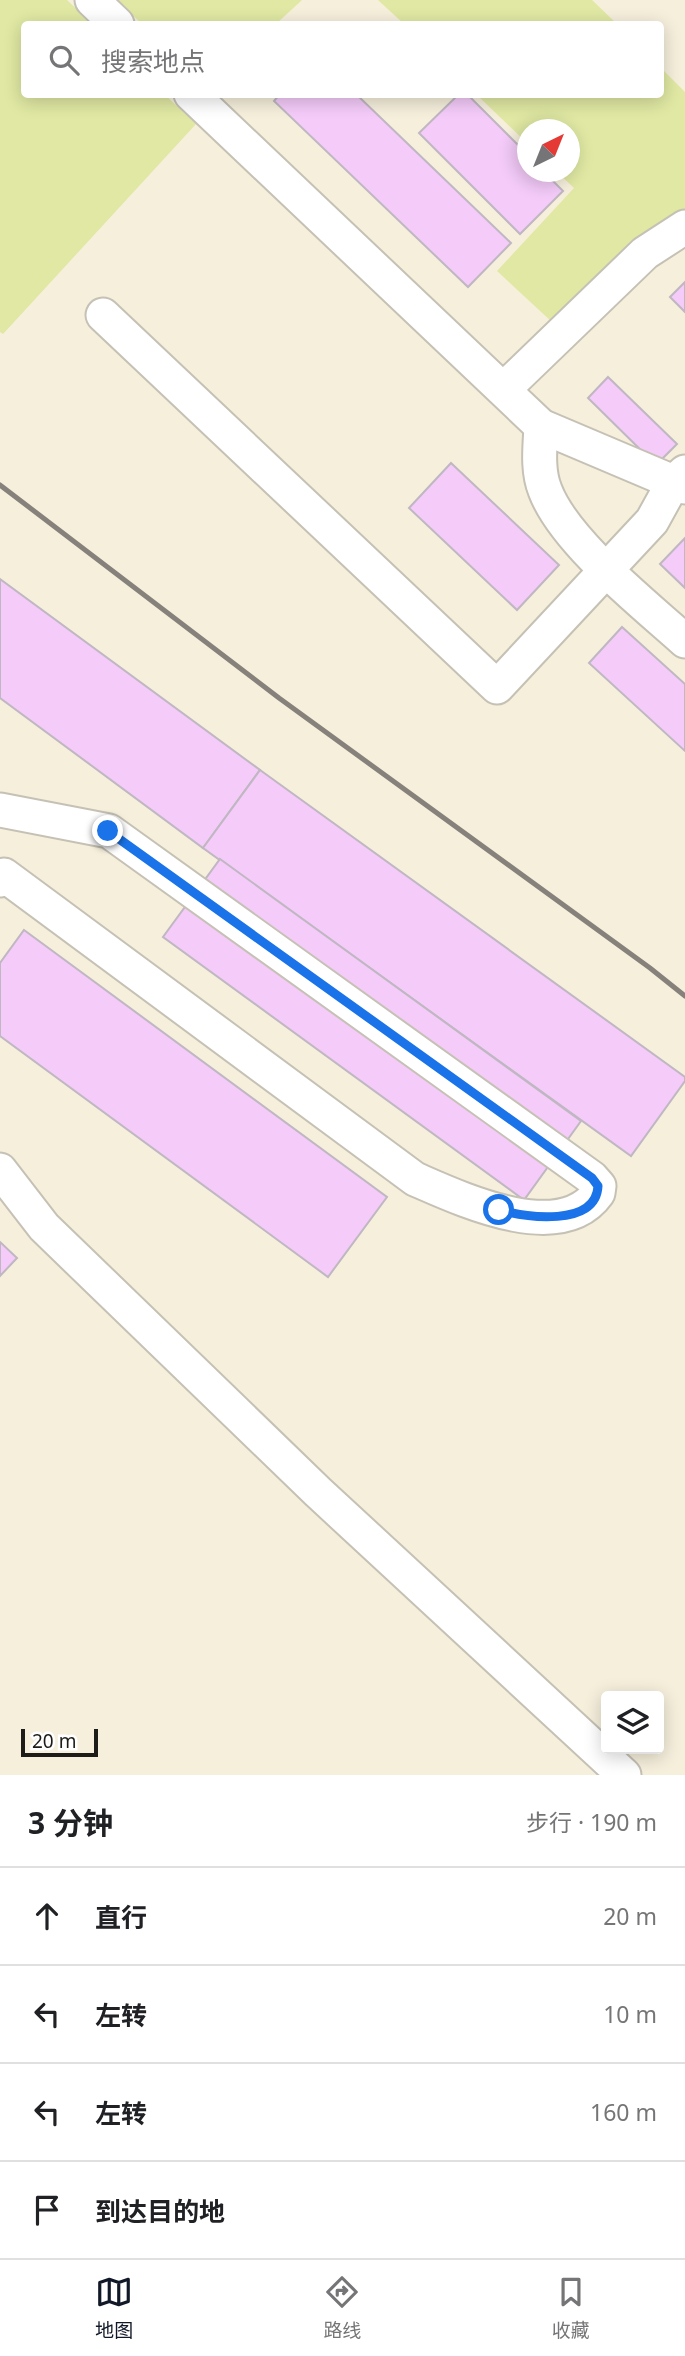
<!DOCTYPE html>
<html lang="zh">
<head>
<meta charset="utf-8">
<style>
  body { margin:0; font-family:"Noto Sans","Noto Sans SC",sans-serif; background:#f6f6f6; color:#202124 }
  .controls { position:absolute; right:21px; bottom:21px; display:grid; overflow:hidden; border-radius:7px; box-shadow:0 4px 18px #0003 }
  .controls button { width:63px; height:63px; display:grid; place-items:center; padding:0; border:0; border-bottom:2px solid #e0e0e0; background:#fff; color:#202124; font:35px sans-serif }
  .compass { position:absolute; left:517px; top:119px; width:63px; height:63px; border-radius:50%; background:#fff; box-shadow:0 4px 18px #0003; rotate:43deg }
  .scale { position:absolute; left:21px; bottom:18px; width:77px; box-sizing:border-box; padding-left:7px; border:4px solid #1e1c18; border-top:0; font-size:19px; line-height:24px; white-space:nowrap; color:#1e1c18; -webkit-text-stroke:5px #fff; paint-order:stroke }
  .stop { position:absolute; width:21px; height:21px; margin:-16px; border:5px solid #1a73e8; border-radius:50%; background:#fff }
  .stop.end { background:#1a73e8; border-color:#fff; box-shadow:0 2px 7px #0008 }
  .list { margin:0; padding:0; list-style:none }
  h2 { display:flex; justify-content:space-between; align-items:center; height:91px; margin:0; padding:0 28px; font-size:30px }
  h2 small { font-size:23px; font-weight:400; color:#757577 }
  .list li { display:grid; grid-template-columns:46px 1fr auto; gap:21px; align-items:center; box-sizing:border-box; height:98px; padding:0 28px; border-top:2px solid #e0e0e0 }
  .list b { display:block; font-size:26px; white-space:nowrap }
  .list em { font-size:23px; font-style:normal; color:#757577 }
  .icon { flex:none; width:38px; height:38px; fill:none; stroke:currentColor; stroke-width:2; stroke-linecap:round; stroke-linejoin:round }
  .map { position:relative; flex:none; width:685px; height:1775px; overflow:hidden }
  .search { position:absolute; background:#fff; box-shadow:0 4px 18px #0003; left:21px; right:21px; top:21px; height:77px; display:flex; align-items:center; gap:18px; box-sizing:border-box; padding:0 24px; border-radius:7px; color:#757577; font-size:26px }
  .sheet { height:483px; background:#fff }
  nav { display:flex; justify-content:space-around; align-items:center; box-sizing:border-box; height:98px; border-top:2px solid #e0e0e0; background:#fff; font-size:19px; color:#757577 }
  nav a { display:grid; justify-items:center; gap:4px }
  nav .on { color:#111827 }
  .map>svg:first-child { display:block }
  .built { fill:#f6efdc; fill-rule:evenodd }
  .green { fill:#e0e8a3 }
  .building { fill:#f4cbf9; stroke:#bfb7c1; stroke-width:2 }
  .lines { fill:none; stroke-linecap:round; stroke-linejoin:round }
  .minor-casing { stroke:#c5c1b5; stroke-width:37 }
  .minor { stroke:#fff; stroke-width:33 }
  .rail { stroke:#86827b; stroke-width:5 }
  .route { stroke:#1a73e8; stroke-width:9 }
</style>
</head>
<body>
<div class="map">
<svg width="685" height="1775" viewBox="0 0 685 1775">
  <rect width="100%" height="100%" fill="#fcf7ec"/>
  <path class="built" d="M0,0H685V1775H0ZM24,24H660V94H24ZM528,130H570V172H528ZM606,1696H659V1749H606Z"/>
  <g class="green">
    <polygon points="0,0 67,0 92,24 24,24 24,94 165,95 196,124 3,334 0,332"/>
    <polygon points="116,0 302,0 276,24 142,24"/>
    <polygon points="378,0 592,0 617,24 404,24"/>
    <polygon points="661,68 685,92 685,215 552,322 497,271 574,188 557,172 570,172 570,130 528,130 527,143 477,95 660,94"/>
  </g>
  <g class="building">
    <polygon points="280,94 356,94 511,243 468,287 274,101"/>
    <polygon points="459,94 467,94 528,155 528,172 544,172 563,191 520,234 419,133"/>
    <polygon points="685,282 685,312 670,297"/>
    <polygon points="608,377 677,444 656,465 588,398"/>
    <polygon points="451,463 559,565 517,610 409,508"/>
    <polygon points="685,538 685,588 660,564"/>
    <polygon points="0,579 260,770 203,848 0,698"/>
    <polygon points="622,627 685,684 685,751 589,663"/>
    <polygon points="260,770 685,1077 685,1081 631,1156 203,848"/>
    <polygon points="220,859 581,1121 524,1200 163,937"/>
    <polygon points="24,930 387,1197 328,1277 0,1036 0,963"/>
    <polygon points="0,1242 17,1258 0,1276"/>
  </g>
  <g class="lines">
    <defs>
      <g id="minor">
        <polyline points="92,0 117,24"/>
        <polyline points="191,94 541,426 685,487"/>
        <polyline points="103,315 497,687 652,521 673,483 685,472"/>
        <polyline points="504,389 645,253 685,227"/>
        <path d="M541,426C540,447 537,470 545,490C564,541 644,604 685,641"/>
        <path d="M0,810L109,831L592,1178L599,1186L598,1193C560,1246 461,1199 415,1179L4,875L0,880"/>
        <polyline points="0,1170 44,1227 318,1492 624,1775"/>
      </g>
    </defs>
    <use href="#minor" class="minor-casing"/>
    <use href="#minor" class="minor"/>
    <polyline class="rail" points="0,485 279,698 650,968 685,996"/>
  </g>
  <g class="lines">
    <path class="route" d="M108,831L592,1178L598,1186C596,1228 525,1217 499,1210"/>
  </g>
</svg>
<div class="controls">
<button><svg class="icon" aria-label="layers" viewBox="0 0 24 24"><path d="M12 4l9 5-9 5-9-5zM3 14l9 5 9-5"/></svg></button>
</div>
<svg class="compass" viewBox="-18 -18 36 36"><path d="M0-13l5 13h-10z" fill="#e53935"/><path d="M0 13l5-13h-10z" fill="#757577"/></svg>
<div class="scale">20 m</div>
<div class="stop" style="left:499px;top:1210px"></div>
<div class="stop end" style="left:108px;top:831px"></div>
<div class="search"><svg class="icon" aria-label="search" viewBox="0 0 24 24"><circle cx="10" cy="10" r="6"/><path d="M15 15l6 6"/></svg>搜索地点</div>
</div>
<section class="sheet">
<h2>3 分钟<small>步行 · 190 m</small></h2>
<ul class="list">
<li><svg class="icon" aria-label="ahead" viewBox="0 0 24 24"><path d="M12 20V5M6 11l6-6 6 6"/></svg><div><b>直行</b></div><em>20 m</em></li>
<li><svg class="icon" aria-label="left" viewBox="0 0 24 24"><path d="M17 20v-9H6M10 6l-5 5 5 5"/></svg><div><b>左转</b></div><em>10 m</em></li>
<li><svg class="icon" aria-label="left" viewBox="0 0 24 24"><path d="M17 20v-9H6M10 6l-5 5 5 5"/></svg><div><b>左转</b></div><em>160 m</em></li>
<li><svg class="icon" aria-label="arrive" viewBox="0 0 24 24"><path d="M6 21V4h12l-3 4 3 4H6"/></svg><div><b>到达目的地</b></div></li>
</ul>
</section>
<nav>
<a class="on"><svg class="icon" aria-label="map" viewBox="0 0 24 24"><path d="M3 6l6-2 6 2 6-2v14l-6 2-6-2-6 2zM9 4v14M15 6v14"/></svg>地图</a>
<a><svg class="icon" aria-label="directions" viewBox="0 0 24 24"><path d="M12 3l9 9-9 9-9-9zM9 14v-3h6M13 9l2 2-2 2"/></svg>路线</a>
<a><svg class="icon" aria-label="saved" viewBox="0 0 24 24"><path d="M7 4h10v16l-5-4-5 4z"/></svg>收藏</a>
</nav>
</body>
</html>
